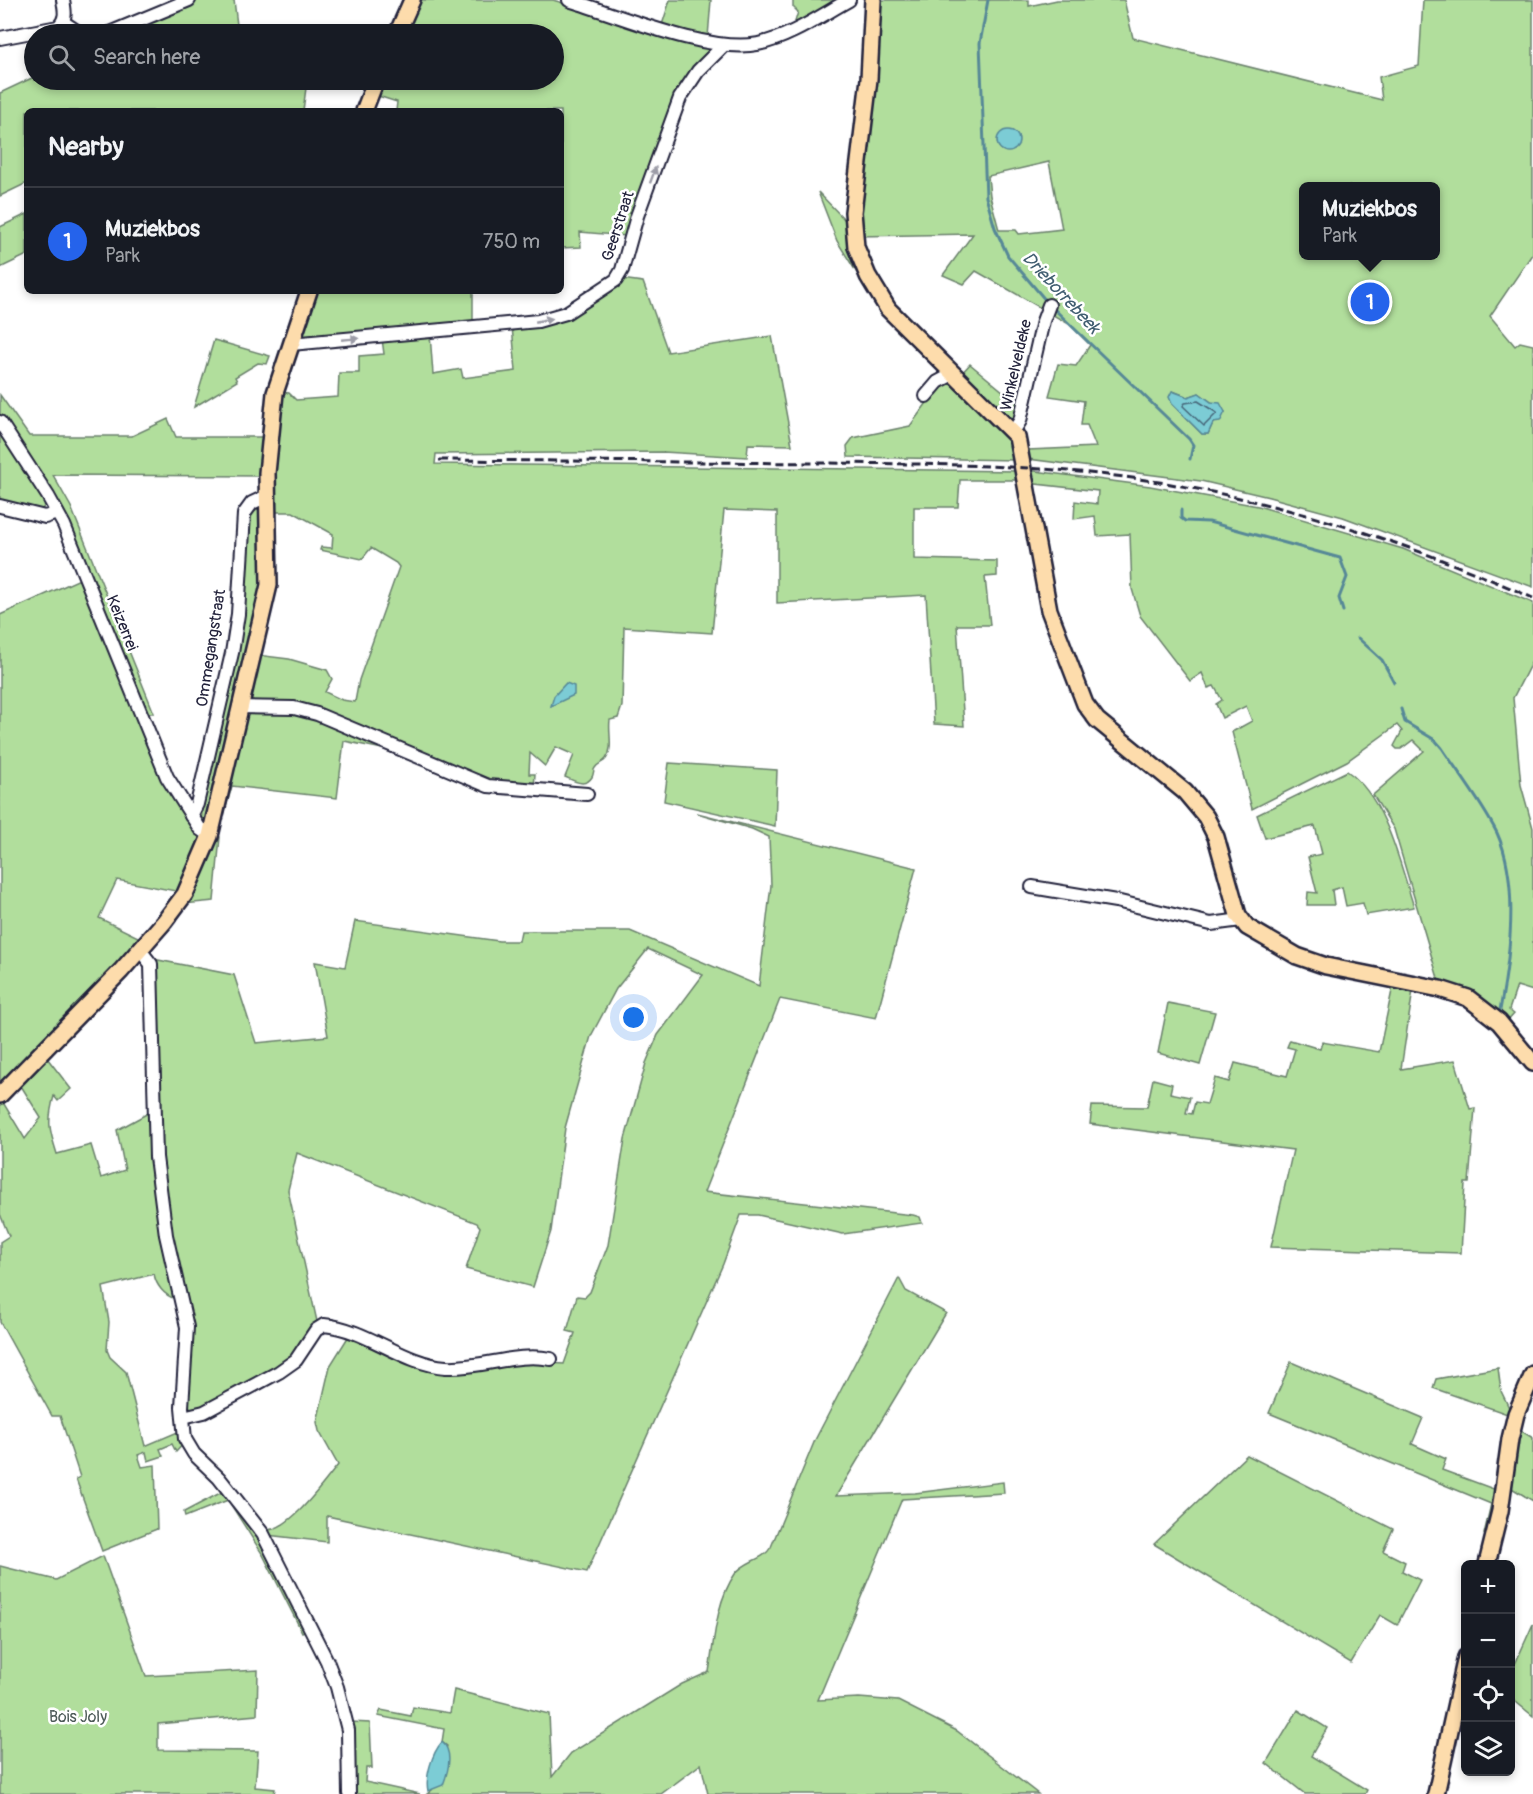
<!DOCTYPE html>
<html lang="en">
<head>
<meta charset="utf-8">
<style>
  body { margin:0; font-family:Pangolin,sans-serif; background:#20242c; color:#f1f3f6 }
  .controls { position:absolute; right:18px; bottom:18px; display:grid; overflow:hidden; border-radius:9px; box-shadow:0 3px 9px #0003 }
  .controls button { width:54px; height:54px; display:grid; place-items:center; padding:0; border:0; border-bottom:2px solid #363941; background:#171b24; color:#f1f3f6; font:30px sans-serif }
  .you { position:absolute; left:634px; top:1018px; width:21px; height:21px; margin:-15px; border:4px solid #fff; border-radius:50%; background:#1a73e8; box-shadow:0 0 0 9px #1a73e833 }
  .badge { display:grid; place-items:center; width:39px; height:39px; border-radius:50%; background:#2563eb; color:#fff; font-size:20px; font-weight:700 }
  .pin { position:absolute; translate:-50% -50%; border:3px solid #fff; box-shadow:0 2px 6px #0006 }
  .popup { position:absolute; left:1299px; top:182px; width:141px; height:78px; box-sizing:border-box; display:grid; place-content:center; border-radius:9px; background:#171b24; filter:drop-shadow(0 2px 4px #0005); font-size:20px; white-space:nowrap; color:#9ea1a6 }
  .popup b { font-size:22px; color:#f1f3f6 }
  .popup::after { content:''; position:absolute; left:50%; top:100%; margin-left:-12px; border:12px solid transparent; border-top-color:#171b24 }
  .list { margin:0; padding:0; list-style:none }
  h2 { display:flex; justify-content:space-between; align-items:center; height:78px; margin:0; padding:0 24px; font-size:26px }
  h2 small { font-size:20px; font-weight:400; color:#9ea1a6 }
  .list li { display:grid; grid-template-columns:39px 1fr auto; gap:18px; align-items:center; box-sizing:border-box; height:108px; padding:0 24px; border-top:2px solid #363941 }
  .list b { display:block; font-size:22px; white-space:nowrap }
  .list p { margin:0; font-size:20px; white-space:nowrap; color:#9ea1a6 }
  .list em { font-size:20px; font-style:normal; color:#9ea1a6 }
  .icon { flex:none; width:33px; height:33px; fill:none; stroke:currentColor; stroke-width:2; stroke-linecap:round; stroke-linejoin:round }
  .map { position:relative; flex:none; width:1533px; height:1794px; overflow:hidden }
  .search { position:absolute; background:#171b24; box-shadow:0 3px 9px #0003; left:24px; top:24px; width:540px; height:66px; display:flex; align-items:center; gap:15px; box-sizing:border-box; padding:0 21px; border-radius:33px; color:#9ea1a6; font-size:22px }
  .panel { position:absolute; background:#171b24; box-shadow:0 3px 9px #0003; left:24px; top:108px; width:540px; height:186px; border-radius:9px }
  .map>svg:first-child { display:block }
  .green { fill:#b1de9c; stroke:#6a806c; stroke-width:1.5; fill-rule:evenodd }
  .water { fill:#7bccd5; stroke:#578897; stroke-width:1.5 }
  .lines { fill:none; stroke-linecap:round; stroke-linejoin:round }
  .shore { stroke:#466679; stroke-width:1.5 }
  .stream { stroke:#578897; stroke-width:3 }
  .minor-casing { stroke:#22223b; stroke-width:16 }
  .major-casing { stroke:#22223b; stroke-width:20 }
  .minor { stroke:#fff; stroke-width:12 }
  .major { stroke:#fddcac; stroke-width:15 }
  .rail { stroke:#22223b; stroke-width:3; stroke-dasharray:9 4.5; stroke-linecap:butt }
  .oneway { fill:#9c9ca7 }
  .labels { text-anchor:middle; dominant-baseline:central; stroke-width:5; stroke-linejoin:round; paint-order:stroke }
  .street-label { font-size:16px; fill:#22223b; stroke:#fff }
  .park-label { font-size:16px; fill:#4d5a58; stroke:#fff }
  .water-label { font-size:18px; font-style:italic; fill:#415e71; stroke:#fff }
</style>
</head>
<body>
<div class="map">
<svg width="1533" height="1794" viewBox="0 0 1533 1794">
  <rect width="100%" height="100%" fill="#fff"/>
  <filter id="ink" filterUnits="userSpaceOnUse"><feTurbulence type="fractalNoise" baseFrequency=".0167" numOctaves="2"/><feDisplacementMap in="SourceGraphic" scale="12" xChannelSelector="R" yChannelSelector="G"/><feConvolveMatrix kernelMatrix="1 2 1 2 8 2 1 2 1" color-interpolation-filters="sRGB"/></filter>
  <g filter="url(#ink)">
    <g class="green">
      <polygon points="197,0 234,0 237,25 252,34 117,34"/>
      <polygon points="416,0 553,0 711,47 711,56 695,73 627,236 580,232 581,247 561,248 561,111 396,111 397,102 375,95 381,80 554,80 554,34 400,34"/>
      <polygon points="670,0 711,0 708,37 662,25"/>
      <polygon points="793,0 836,0 794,25 798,12 793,7"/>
      <path d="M878,0H1029V6L1057,0H1124L1133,38L1382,100L1379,77L1419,66L1423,0H1533V253L1490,316L1515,346L1520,342L1533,345V587L1343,517L1269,497L1201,481L1028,459V450L1096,447L1087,425H1081L1084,401L1049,396L1058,364L1076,366L1090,345L1069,324L976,271L964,284L943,275L973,234L858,236ZM1049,162L1062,229L1019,234L1016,230H999L990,196L988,176ZM1304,186H1436V256H1304ZM1173,391L1188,397L1199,393L1225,412L1213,423L1208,434H1202L1172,404Z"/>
      <polygon points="34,77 34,80 307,80 303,111 27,111 27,183 0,196 0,93"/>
      <polygon points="818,192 846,221 848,240 880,310 837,241"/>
      <polygon points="27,214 27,255 0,268 0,227"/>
      <path d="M621,279L643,282L668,352L772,336L792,445L748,444L747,457L663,452L436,454L435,464L1017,471L1019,480H960L958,507H914V559L997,561V576L985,577L990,625H957L964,726L934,724L926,595L777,603V512L724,510L712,633L624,627L622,706L618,718L610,720C608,733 614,748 606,759C603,763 598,763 595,768C593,770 594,774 592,777C585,788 574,781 565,777L574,755L556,747L545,766L530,753L529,774H535L534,788L496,784L294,710L397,752L344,741L337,798L232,786L218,836L220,837L214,901L184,904L257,655L289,659L327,670L332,679L325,692L342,700L355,702L359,680L399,567L396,563L371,548L362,559L320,550L321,547L332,548L333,534L293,512H272V458L280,392L289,393L296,400L338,397L339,373H359V356L384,354L382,339L430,334L433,374L461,369L463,378L516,371L512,326L547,324Z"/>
      <polygon points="311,291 473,291 473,324 296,340"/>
      <polygon points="214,340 270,356 267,364 258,363 235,377 237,381 194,407"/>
      <polygon points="970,364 1022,407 1013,424 960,375"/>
      <polygon points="949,382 1011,438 1016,460 848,457 847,446 853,438 910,426 937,389"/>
      <polygon points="0,395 29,436 132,436 168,419 176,437 264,437 262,476 53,475 71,507 154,713 144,713 61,514 0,417"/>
      <polygon points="0,426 47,502 41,511 0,503"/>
      <polygon points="1027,470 1150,486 1258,506 1403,549 1533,603 1533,659 1513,698 1521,785 1533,828 1533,991 1517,986 1509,1010 1514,1014 1506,1023 1474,993 1440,985 1394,829 1373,795 1424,751 1413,740 1401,749 1397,749 1394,746 1402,731 1397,725 1347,761 1252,809 1232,732 1252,721 1246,706 1222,718 1216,704 1222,700 1214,686 1208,688 1202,673 1190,681 1140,616 1132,589 1130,534 1097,536 1095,516 1074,519 1075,501 1097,504 1098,491 1027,483"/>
      <polygon points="260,508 264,511 264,586 205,825 201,823 203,802 243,627 248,520 250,515"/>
      <polygon points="82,578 171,791 202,838 181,892 117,880 99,918 144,940 0,1090 0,615"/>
      <polygon points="669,763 777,770 775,826 664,801"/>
      <path d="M1347,771C1386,798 1400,864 1414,907L1366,915L1363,903L1346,906L1342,887L1332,890L1334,905H1307L1308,892L1317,893L1308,857L1322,854L1315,826L1265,838L1257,815Z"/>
      <path d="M697,813L916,868L876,1018L780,999L704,1192L913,1215L920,1217L922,1223L843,1234L758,1215H741L723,1264L587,1572L327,1516V1542L267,1535L266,1530C290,1531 324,1482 338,1465L319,1431L317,1422L330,1366L350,1334L440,1370L514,1361L564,1364L575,1333L567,1331L577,1296L585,1297L590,1292L608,1245L625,1139L646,1063L658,1035L703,975L648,949L616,989L591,1036L565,1128L551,1231L533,1287L466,1269L480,1227L477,1223L297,1153L288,1190L318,1326L290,1359L215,1401L194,1410L186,1404L188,1374L162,1176L153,959L234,975L256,1043L328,1036L315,962L345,967L355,921L499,941H519L521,931H630L759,986L771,885L769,837L752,829Z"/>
      <polygon points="1393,986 1413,990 1401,1069 1455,1060 1470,1109 1475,1108 1469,1183 1465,1183 1461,1253 1271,1247 1293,1150 1090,1124 1092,1106 1147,1107 1153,1079 1172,1084 1170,1093 1190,1097 1186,1113 1192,1114 1195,1102 1207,1104 1215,1078 1229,1082 1235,1063 1287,1076 1295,1049 1287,1047 1290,1040 1320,1049 1322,1042 1379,1052"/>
      <polygon points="1168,1003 1215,1012 1200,1065 1158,1053"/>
      <path d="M44,1054L71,1089L58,1101L54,1096C47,1122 49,1129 57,1154L91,1145L101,1178L125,1170L117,1130L152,1111L176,1299C164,1296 156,1285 154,1274L103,1287L109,1322L107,1350L110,1357L126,1372L145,1446L180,1431L184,1443L176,1452L172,1444L160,1449L163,1456L148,1461L146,1452L138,1455L142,1467L155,1465L157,1529L102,1551L76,1479L80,1477L60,1416H52L0,1322V1242L9,1236L0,1214V1101L1,1099L25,1139L41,1118L18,1081Z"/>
      <path d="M899,1278L906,1291L946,1313L836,1496L915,1493L1003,1482L1004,1493L902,1499L818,1700L859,1698L898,1701L957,1731L1038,1794H708L701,1764L661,1794H427L432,1790L447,1746L442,1742L444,1729L378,1716L381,1710L411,1716L413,1707L450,1713L454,1690L549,1714L552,1777L571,1753L682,1684L709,1672C714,1641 716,1601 735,1574C744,1561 764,1560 771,1547L815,1440Z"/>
      <polygon points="1291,1362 1423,1418 1412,1444 1446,1459 1442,1470 1499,1491 1491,1535 1484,1534 1491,1504 1269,1413"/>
      <polygon points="1498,1368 1501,1391 1513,1416 1433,1388 1436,1379"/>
      <polygon points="1518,1429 1533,1438 1533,1501 1510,1487"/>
      <polygon points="1247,1455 1393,1529 1383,1551 1405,1562 1402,1571 1420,1580 1397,1625 1380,1615 1351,1663 1154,1544"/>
      <polygon points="224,1491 251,1521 307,1630 302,1632 263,1555 228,1500 185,1517 184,1512"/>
      <polygon points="103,1556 146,1676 258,1670 257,1715 158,1724 158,1750 258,1751 255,1787 275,1789 274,1794 0,1794 0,1566 56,1580"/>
      <polygon points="1533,1624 1533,1716 1511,1698 1511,1673"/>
      <polygon points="1298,1710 1327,1728 1311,1756 1367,1790 1365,1794 1305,1794 1266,1763"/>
      <polygon points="351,1722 370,1723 372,1768 366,1768 365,1782 420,1794 354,1794"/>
    </g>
    <g class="water">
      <circle cx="1008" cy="141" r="11"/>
      <polygon points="1172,391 1188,397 1199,393 1211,402 1220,403 1225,412 1220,422 1213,423 1208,434 1202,434 1172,404 1169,397"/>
      <polygon points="566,683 574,686 574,695 551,706 554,696"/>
      <path d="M442,1742C454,1752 448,1772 443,1785L428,1791C425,1777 432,1753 442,1742Z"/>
    </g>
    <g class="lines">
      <polygon class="shore" points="1198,401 1217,413 1204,426 1183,406 1185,403"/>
      <g class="stream">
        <polyline points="988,0 980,43 986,197 995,228 1008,256 1047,302"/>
        <polyline points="1052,307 1189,439 1193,445 1190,459"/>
        <polyline points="1181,510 1181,518 1185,521 1209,522 1340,558 1347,577 1339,598 1343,611"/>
        <polyline points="1358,638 1382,660 1394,682"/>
        <path d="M1401,709L1405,722L1435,740L1442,748C1460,775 1482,803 1497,833C1520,883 1510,958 1500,1010L1501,1015"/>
        <polyline points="1514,1029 1531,1049"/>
      </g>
      <defs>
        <g id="minor">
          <path d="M569,0C618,15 710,54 758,44C791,37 820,16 849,0"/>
          <polyline points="63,22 81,34"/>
          <polyline points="107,34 189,0"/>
          <path d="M0,38L58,27C67,19 65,11 63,0"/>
          <polyline points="291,344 538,321 566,313 616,280 622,270 637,216 680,98 698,71 723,46"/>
          <polyline points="926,396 938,382 953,374"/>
          <polyline points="0,422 48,496 64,525 167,777 200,829 210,836"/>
          <polyline points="1013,432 1020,421 1043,321 1049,305"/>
          <polyline points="0,506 45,517 57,513"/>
          <polyline points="239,707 294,708 317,714 488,786 587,794"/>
          <polyline points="191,816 197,804 232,653 238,614 244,514 252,503 267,496"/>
          <polyline points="1032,887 1116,901 1211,924 1241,920"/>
          <polyline points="140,950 151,964 156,1157 166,1235 187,1327 182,1407 185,1439 194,1454 219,1478 263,1534 327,1661 337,1687 348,1730 349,1794"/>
          <path d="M183,1417L204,1412L279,1372L296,1360L316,1330L324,1325C367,1329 403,1364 446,1367C482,1369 515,1352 551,1359"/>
        </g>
        <g id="major">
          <polyline points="873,0 869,79 853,212 856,247 868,276 888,309 1017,437 1049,610 1085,704 1097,720 1185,792 1206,817 1216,837 1238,915 1247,927 1297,956 1326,966 1440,989 1468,998 1499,1022 1533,1063"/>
          <polyline points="397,34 412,0"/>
          <polyline points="364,111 376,80"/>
          <polyline points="0,1095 121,971 164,922 185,894 210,836 269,585 267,473 275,393 309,291"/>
          <polyline points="1487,1564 1500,1511 1510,1439 1516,1414 1533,1374"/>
          <polyline points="1436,1794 1466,1657"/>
        </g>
      </defs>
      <use href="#minor" class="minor-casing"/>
      <use href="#major" class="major-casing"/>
      <use href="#minor" class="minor"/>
      <use href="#major" class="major"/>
      <path class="rail" d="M439,460C566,461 692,462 819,463C935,464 1051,464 1165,483C1293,505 1415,545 1533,598"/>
    </g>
    <defs><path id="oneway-solid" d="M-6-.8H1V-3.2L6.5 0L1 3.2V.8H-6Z" transform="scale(1.5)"/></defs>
    <g class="oneway">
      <use href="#oneway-solid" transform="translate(653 175) rotate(-70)"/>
      <use href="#oneway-solid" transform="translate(544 320) rotate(-11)"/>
      <use href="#oneway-solid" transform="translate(350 339) rotate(-5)"/>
    </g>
  </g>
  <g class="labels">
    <g class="street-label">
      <text transform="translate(618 226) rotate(-72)">Geerstraat</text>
      <text transform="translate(1016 365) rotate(-77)">Winkelveldeke</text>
      <text transform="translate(122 623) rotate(68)">Keizerrei</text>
      <text transform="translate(211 648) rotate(-81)">Ommegangstraat</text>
    </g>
    <g class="park-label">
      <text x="78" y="1717">Bois Joly</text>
    </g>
    <g class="water-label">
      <text transform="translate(1061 293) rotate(47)">Drieborrebeek</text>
    </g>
  </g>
</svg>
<div class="controls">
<button>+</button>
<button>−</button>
<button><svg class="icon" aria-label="locate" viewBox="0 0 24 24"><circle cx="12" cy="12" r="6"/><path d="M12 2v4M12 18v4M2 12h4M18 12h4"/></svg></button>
<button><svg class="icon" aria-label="layers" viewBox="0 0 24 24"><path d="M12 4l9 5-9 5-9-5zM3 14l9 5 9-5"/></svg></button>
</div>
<div class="you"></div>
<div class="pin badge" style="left:1370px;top:302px">1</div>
<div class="popup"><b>Muziekbos</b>Park</div>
<div class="search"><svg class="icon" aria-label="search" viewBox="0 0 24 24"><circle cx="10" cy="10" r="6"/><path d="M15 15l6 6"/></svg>Search here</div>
<section class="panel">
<h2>Nearby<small></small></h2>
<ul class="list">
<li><span class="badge">1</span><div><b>Muziekbos</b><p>Park</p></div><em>750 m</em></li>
</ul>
</section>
</div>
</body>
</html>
